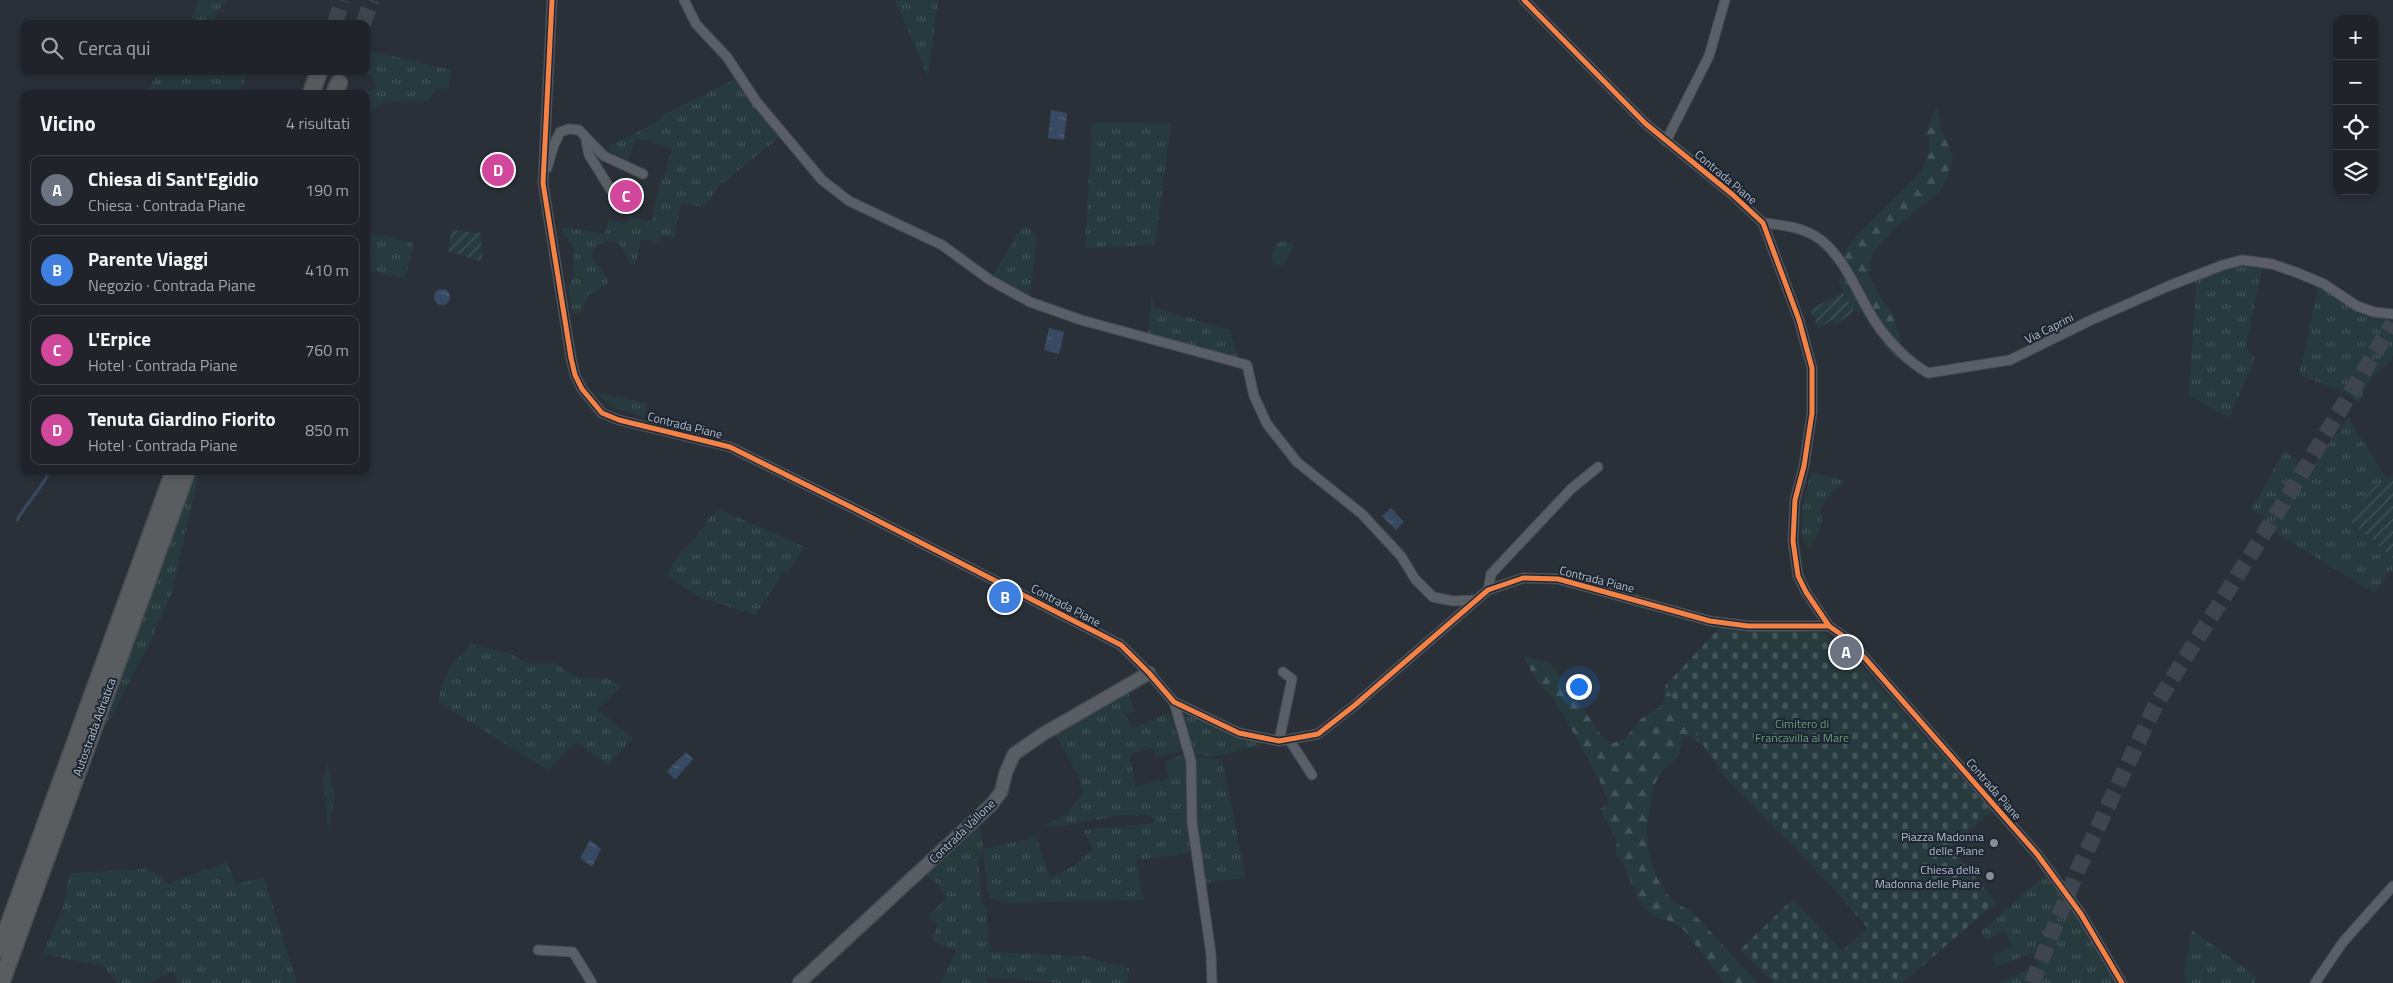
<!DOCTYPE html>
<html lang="it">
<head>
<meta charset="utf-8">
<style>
  body { margin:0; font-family:"Titillium Web",sans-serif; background:#282c32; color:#f1f3f6 }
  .controls { position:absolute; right:15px; top:15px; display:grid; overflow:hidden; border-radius:10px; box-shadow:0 2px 8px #0003 }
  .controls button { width:45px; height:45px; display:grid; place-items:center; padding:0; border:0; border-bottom:1px solid #3d4147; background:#20242a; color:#f1f3f6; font:25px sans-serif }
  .you { position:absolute; left:1578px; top:686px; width:18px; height:18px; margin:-12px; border:4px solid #fff; border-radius:50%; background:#1a73e8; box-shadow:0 0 0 8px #1a73e833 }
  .badge { display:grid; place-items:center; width:32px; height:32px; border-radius:50%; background:#848b96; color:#fff; font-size:16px; font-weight:700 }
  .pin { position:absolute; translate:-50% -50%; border:2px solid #fff; box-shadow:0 1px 5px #0006 }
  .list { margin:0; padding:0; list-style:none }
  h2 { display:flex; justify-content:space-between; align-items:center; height:65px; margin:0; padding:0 20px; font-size:21px }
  h2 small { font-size:16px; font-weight:400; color:#a2a4a8 }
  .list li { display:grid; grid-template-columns:32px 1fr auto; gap:15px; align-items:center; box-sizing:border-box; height:70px; margin:0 10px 10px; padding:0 10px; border:1px solid #3d4147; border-radius:10px }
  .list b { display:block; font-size:19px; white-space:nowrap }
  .list p { margin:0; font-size:16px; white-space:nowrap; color:#a2a4a8 }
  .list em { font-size:16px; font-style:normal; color:#a2a4a8 }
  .icon { flex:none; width:28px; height:28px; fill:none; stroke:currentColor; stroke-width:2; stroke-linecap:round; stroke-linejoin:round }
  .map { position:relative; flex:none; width:2393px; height:983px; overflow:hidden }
  .search { position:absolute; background:#20242a; box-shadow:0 2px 8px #0003; left:20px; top:20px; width:350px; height:55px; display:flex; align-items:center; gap:12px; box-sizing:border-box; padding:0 18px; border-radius:10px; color:#a2a4a8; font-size:19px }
  .panel { position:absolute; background:#20242a; box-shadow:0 2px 8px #0003; left:20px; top:90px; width:350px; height:385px; border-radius:10px }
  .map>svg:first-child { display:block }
  .grass { fill:url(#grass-tufts) }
  .forest { fill:url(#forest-firs) }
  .cemetery { fill:url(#cemetery-stones) }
  .garden { fill:url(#garden-furrows) }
  .water { fill:url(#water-ripples) }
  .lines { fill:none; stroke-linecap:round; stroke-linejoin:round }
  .stream { stroke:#384963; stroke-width:3 }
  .highway-tunnel { stroke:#3f454e; stroke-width:16; stroke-dasharray:16 8; stroke-linecap:butt }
  .street-casing { stroke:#484c53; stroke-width:11 }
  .secondary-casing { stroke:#484c53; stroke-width:15 }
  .highway-casing { stroke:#474c53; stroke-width:19 }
  .street { stroke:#5a5e66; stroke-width:9 }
  .secondary { stroke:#595d64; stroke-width:12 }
  .highway { stroke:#5a5d60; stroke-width:16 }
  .cycleway-casing { stroke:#1d2633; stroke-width:8 }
  .cycleway { stroke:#f48246; stroke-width:5 }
  .poi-dot { fill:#848b96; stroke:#1d2633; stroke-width:2 }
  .labels { text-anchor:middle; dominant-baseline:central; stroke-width:4; stroke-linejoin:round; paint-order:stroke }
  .street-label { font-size:12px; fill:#b4bcc9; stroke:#1d2633 }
  .park-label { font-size:12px; fill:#6b9a76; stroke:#1d2633 }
  .poi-label { font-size:12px; fill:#b4bcc9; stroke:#1d2633; text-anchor:end }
</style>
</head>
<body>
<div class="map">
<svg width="2393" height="983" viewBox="0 0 2393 983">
  <defs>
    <pattern id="grass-tufts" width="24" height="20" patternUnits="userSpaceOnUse" patternTransform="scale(1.25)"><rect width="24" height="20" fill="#273a3e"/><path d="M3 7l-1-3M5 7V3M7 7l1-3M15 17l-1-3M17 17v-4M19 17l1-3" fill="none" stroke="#445559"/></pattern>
    <pattern id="forest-firs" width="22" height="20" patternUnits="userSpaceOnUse" patternTransform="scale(1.25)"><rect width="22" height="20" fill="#273a3e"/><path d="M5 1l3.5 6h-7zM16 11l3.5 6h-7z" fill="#445559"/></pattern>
    <pattern id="cemetery-stones" width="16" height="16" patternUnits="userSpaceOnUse" patternTransform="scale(1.25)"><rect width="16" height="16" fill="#273a3e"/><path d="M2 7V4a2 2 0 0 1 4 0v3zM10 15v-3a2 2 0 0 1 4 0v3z" fill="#445559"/></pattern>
    <pattern id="garden-furrows" width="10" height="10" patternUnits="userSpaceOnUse" patternTransform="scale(1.25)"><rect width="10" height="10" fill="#273a3e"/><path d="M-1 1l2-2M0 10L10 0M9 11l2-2" fill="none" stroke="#445559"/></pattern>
    <pattern id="water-ripples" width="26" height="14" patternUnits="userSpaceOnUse" patternTransform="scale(1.25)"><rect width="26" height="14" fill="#384963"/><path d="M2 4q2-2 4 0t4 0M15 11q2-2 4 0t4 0" fill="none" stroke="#526178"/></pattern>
  </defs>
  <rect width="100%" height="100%" fill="#2a3038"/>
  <g class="grass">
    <polygon points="198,0 227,0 217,12 213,24 190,24"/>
    <polygon points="895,0 938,0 928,78"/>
    <path d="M366,50L451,70L449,89H435L428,101C411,101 374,98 366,117V94H362L375,89C376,81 372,76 366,71Z"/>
    <polygon points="160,71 248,71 239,94 145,94"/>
    <polygon points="737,78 782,135 719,186 704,207 681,203 674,238 662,235 660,243 641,239 636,262 631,265 618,242 607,241 594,248 592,259 607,277 608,284 588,295 581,313 572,314 568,286 573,279 574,247 563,234 563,227 605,234 608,220 627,224 629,217 652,222 660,179 663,179 672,149 648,140 636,139 627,160 605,148 661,120 661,116"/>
    <polygon points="1092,122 1171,123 1155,245 1085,248"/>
    <polygon points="1023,225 1037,235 1030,297 993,276"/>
    <polygon points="366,232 414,243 405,279 366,270"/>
    <path d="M1285,241L1293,243L1292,251L1283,265H1274C1270,256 1271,249 1279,242Z"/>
    <polygon points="2217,263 2263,264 2246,347 2255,359 2229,418 2189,395 2196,279"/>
    <path d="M2319,285C2342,303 2364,315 2393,322V355L2391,360L2372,378L2358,404L2345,392L2299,375Z"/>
    <polygon points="1152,294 1154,307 1230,330 1239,361 1148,335"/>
    <polygon points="595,392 647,403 645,418 614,408"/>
    <polygon points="2348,418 2386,478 2371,490 2347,518 2393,558 2393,572 2390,570 2374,593 2262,524 2265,517 2251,510 2284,451 2309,471"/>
    <polygon points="196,471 200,471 171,595 149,644 110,719 103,727"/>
    <path d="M1812,472L1846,481L1833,491L1820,509C1825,524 1818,536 1810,548L1806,547C1796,525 1805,494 1812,472Z"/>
    <polygon points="718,509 805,547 787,573 784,571 755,615 699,597 667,576 674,561 705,526 703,524"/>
    <path d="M472,644L511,654L526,663H556L567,672L582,678L609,679L622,686L597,709L633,738L608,765L576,742L548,770L439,703C439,678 455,660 472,644Z"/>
    <polygon points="1127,690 1135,711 1126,714 1131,729 1169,713 1183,751 1156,757 1154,748 1129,754 1136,787 1169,778 1165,761 1185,755 1190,853 1136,860 1144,900 1003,903 990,898 987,889 983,851 979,860 981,903 986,908 990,952 1084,956 1129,968 1127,983 1059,983 988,977 987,983 941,983 955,951 932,940 938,924 927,917 946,899 940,886 924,872 979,819 984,849 1036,837 1050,878 1075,865 1093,849 1083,830 1153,823 1155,820 1150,816 1122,815 1062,826 1044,825 1068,814 1082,792 1078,775 1055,734"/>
    <polygon points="1184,714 1269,743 1219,756 1194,755 1180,719"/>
    <polygon points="1194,758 1222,759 1246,878 1203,883 1196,831"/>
    <polygon points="328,764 335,798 328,829 323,776"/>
    <polygon points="227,862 236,884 264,877 297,983 177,983 174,971 147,983 118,983 103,966 42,954 62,910 70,873 146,869 162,876 167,884"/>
    <polygon points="2045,875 2088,933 2118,983 1998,983 2039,965 2032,953 1996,967 1992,956 2011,947 2005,931 1986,940 1981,931"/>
    <polygon points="2192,930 2257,977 2254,983 2185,983 2185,964"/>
  </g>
  <g class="forest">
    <polygon points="1937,106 1943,134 1953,157 1948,175 1940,191 1892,231 1873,253 1870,264 1869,274 1876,291 1893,314 1902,346 1897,360 1887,350 1863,313 1854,311 1838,281 1844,275 1838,262 1858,234 1921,172 1929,152 1929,137 1924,134"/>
    <polygon points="1523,656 1550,663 1571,690 1600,734 1611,744 1625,738 1641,719 1660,707 1664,700 1665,686 1702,744 1690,736 1684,738 1678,757 1664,769 1654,785 1646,832 1649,853 1657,878 1671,900 1693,913 1758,983 1724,983 1684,930 1670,921 1654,917 1640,902 1622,862 1616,855 1617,842 1600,809 1609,805 1599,779 1569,725 1553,698 1538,684"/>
  </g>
  <polygon class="cemetery" points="1721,626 1824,633 1864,669 1992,811 1950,847 1996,903 1902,983 1774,983 1740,950 1793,899 1842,951 1868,928 1817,871 1722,774 1665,686"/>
  <g class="garden">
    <polygon points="451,230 481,233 482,262 448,251"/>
    <polygon points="1843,292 1854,311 1837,324 1832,320 1819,328 1810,310"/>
    <path d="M2393,475V558L2347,518C2363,503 2372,483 2393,475Z"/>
  </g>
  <g class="water">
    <polygon points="1051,110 1067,113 1064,140 1048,138"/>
    <circle cx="442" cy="297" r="8"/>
    <polygon points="1049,328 1064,332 1059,354 1044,350"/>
    <polygon points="1391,508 1404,522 1396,530 1382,516"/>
    <polygon points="686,752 693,759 675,780 667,771"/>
    <polygon points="590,840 601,849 592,867 580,858"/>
  </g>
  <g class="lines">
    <path class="stream" d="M17,520C27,503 41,489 50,471"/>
    <g class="highway-tunnel">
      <polyline points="335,24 342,0"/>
      <polyline points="363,24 372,0"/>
      <polyline points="2032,983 2079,867 2156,704 2294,486 2393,323"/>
    </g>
    <defs>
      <g id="street">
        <polyline points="552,0 543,183 571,358 575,375 582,389 602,413 619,420 730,447 851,507 1121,645 1149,673 1174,702 1239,733 1279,741 1318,734 1355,705 1488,590 1523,578 1558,579 1710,621 1748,626 1829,626"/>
        <polyline points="684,0 696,24 727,57 756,101 822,180 849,201 942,245 990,280 1030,302 1081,320 1247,365 1254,396 1267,424 1297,462 1362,514 1401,556 1415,579 1433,597 1453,601 1476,600"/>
        <polyline points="1524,0 1646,124 1733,195 1763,223 1799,320 1812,368 1812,413 1804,466 1795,500 1793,541 1798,576 1806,592 1829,626 1846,638 1864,657 2037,854 2081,914 2122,983"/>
        <polyline points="586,140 589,155 611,190"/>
        <polyline points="1666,141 1709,56 1725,0"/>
        <polyline points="547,168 554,145 560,132 569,129 579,130 604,156 643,174"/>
        <path d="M1763,223C1783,225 1804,227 1821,240C1847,261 1858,296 1876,323C1890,343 1907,361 1928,373L2010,360L2089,321L2171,285L2223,265L2242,260L2272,264L2298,273L2324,284L2357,306L2374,312L2393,314"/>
        <polyline points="1488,590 1491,574 1571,489 1598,467"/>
        <polyline points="1174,702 1191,761 1192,822 1211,954 1212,983"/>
        <polyline points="1279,741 1292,679 1283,672"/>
        <polyline points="1290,741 1312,775"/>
        <polyline points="538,950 573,952 592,983"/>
        <polyline points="2315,983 2343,942 2393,886"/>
      </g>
      <polyline id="secondary" points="799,983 991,805 1001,792 1006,772 1014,754 1043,734 1149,673"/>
      <g id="highway">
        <polyline points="311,94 318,74"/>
        <polyline points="334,94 339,83"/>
        <polyline points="0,949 174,471"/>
        <polyline points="1,983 187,471"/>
      </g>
    </defs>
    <use href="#street" class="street-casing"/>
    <use href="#secondary" class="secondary-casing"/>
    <use href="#highway" class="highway-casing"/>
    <use href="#street" class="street"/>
    <use href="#secondary" class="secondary"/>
    <use href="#highway" class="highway"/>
    <defs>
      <g id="cycleway">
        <polyline points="552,0 543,183 571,358 575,375 582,389 602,413 619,420 730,447 851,507 1121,645 1149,673 1174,702 1239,733 1279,741 1318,734 1355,705 1488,590 1523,578 1558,579 1710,621 1748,626 1829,626"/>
        <polyline points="1524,0 1646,124 1733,195 1763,223 1799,320 1812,368 1812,413 1804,466 1795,500 1793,541 1798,576 1806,592 1829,626 1846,638 1864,657 2037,854 2081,914 2122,983"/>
      </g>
    </defs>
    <use href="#cycleway" class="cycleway-casing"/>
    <use href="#cycleway" class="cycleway"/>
  </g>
  <g class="poi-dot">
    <circle cx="1994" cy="843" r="5"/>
    <circle cx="1990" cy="876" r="5"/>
  </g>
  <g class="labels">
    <g class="street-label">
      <text transform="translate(1726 177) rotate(40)">Contrada Piane</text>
      <text transform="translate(2049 328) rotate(-27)">Via Caprini</text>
      <text transform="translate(685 425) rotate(14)">Contrada Piane</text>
      <text transform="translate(1597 579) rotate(14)">Contrada Piane</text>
      <text transform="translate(1066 605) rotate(28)">Contrada Piane</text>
      <text transform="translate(94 727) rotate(-70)">Autostrada Adriatica</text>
      <text transform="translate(1994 789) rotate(49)">Contrada Piane</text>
      <text transform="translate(962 831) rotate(-44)">Contrada Vallone</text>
    </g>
    <g class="park-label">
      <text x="1802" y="723">Cimitero di<tspan x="1802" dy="14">Francavilla al Mare</tspan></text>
    </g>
    <g class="poi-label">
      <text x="1984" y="836">Piazza Madonna<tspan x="1984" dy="14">delle Piane</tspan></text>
      <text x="1980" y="869">Chiesa della<tspan x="1980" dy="14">Madonna delle Piane</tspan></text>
    </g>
  </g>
</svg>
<div class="controls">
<button>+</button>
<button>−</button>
<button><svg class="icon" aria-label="locate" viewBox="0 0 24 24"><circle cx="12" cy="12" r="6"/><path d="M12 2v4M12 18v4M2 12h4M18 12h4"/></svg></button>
<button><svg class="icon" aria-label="layers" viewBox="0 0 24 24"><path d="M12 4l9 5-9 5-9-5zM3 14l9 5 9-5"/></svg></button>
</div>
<div class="you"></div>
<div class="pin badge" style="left:1846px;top:652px;background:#6b7280">A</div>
<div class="pin badge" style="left:1005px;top:597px;background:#3f7fe0">B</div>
<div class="pin badge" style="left:626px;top:196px;background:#d1479c">C</div>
<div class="pin badge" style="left:498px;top:170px;background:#d1479c">D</div>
<div class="search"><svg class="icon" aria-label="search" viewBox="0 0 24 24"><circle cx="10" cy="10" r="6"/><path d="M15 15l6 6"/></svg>Cerca qui</div>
<section class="panel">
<h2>Vicino<small>4 risultati</small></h2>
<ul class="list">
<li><span class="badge" style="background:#6b7280">A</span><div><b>Chiesa di Sant'Egidio</b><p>Chiesa · Contrada Piane</p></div><em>190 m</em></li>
<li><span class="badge" style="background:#3f7fe0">B</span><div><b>Parente Viaggi</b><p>Negozio · Contrada Piane</p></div><em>410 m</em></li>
<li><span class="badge" style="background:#d1479c">C</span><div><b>L'Erpice</b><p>Hotel · Contrada Piane</p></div><em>760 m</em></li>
<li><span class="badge" style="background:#d1479c">D</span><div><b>Tenuta Giardino Fiorito</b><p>Hotel · Contrada Piane</p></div><em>850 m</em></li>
</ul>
</section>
</div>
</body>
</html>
